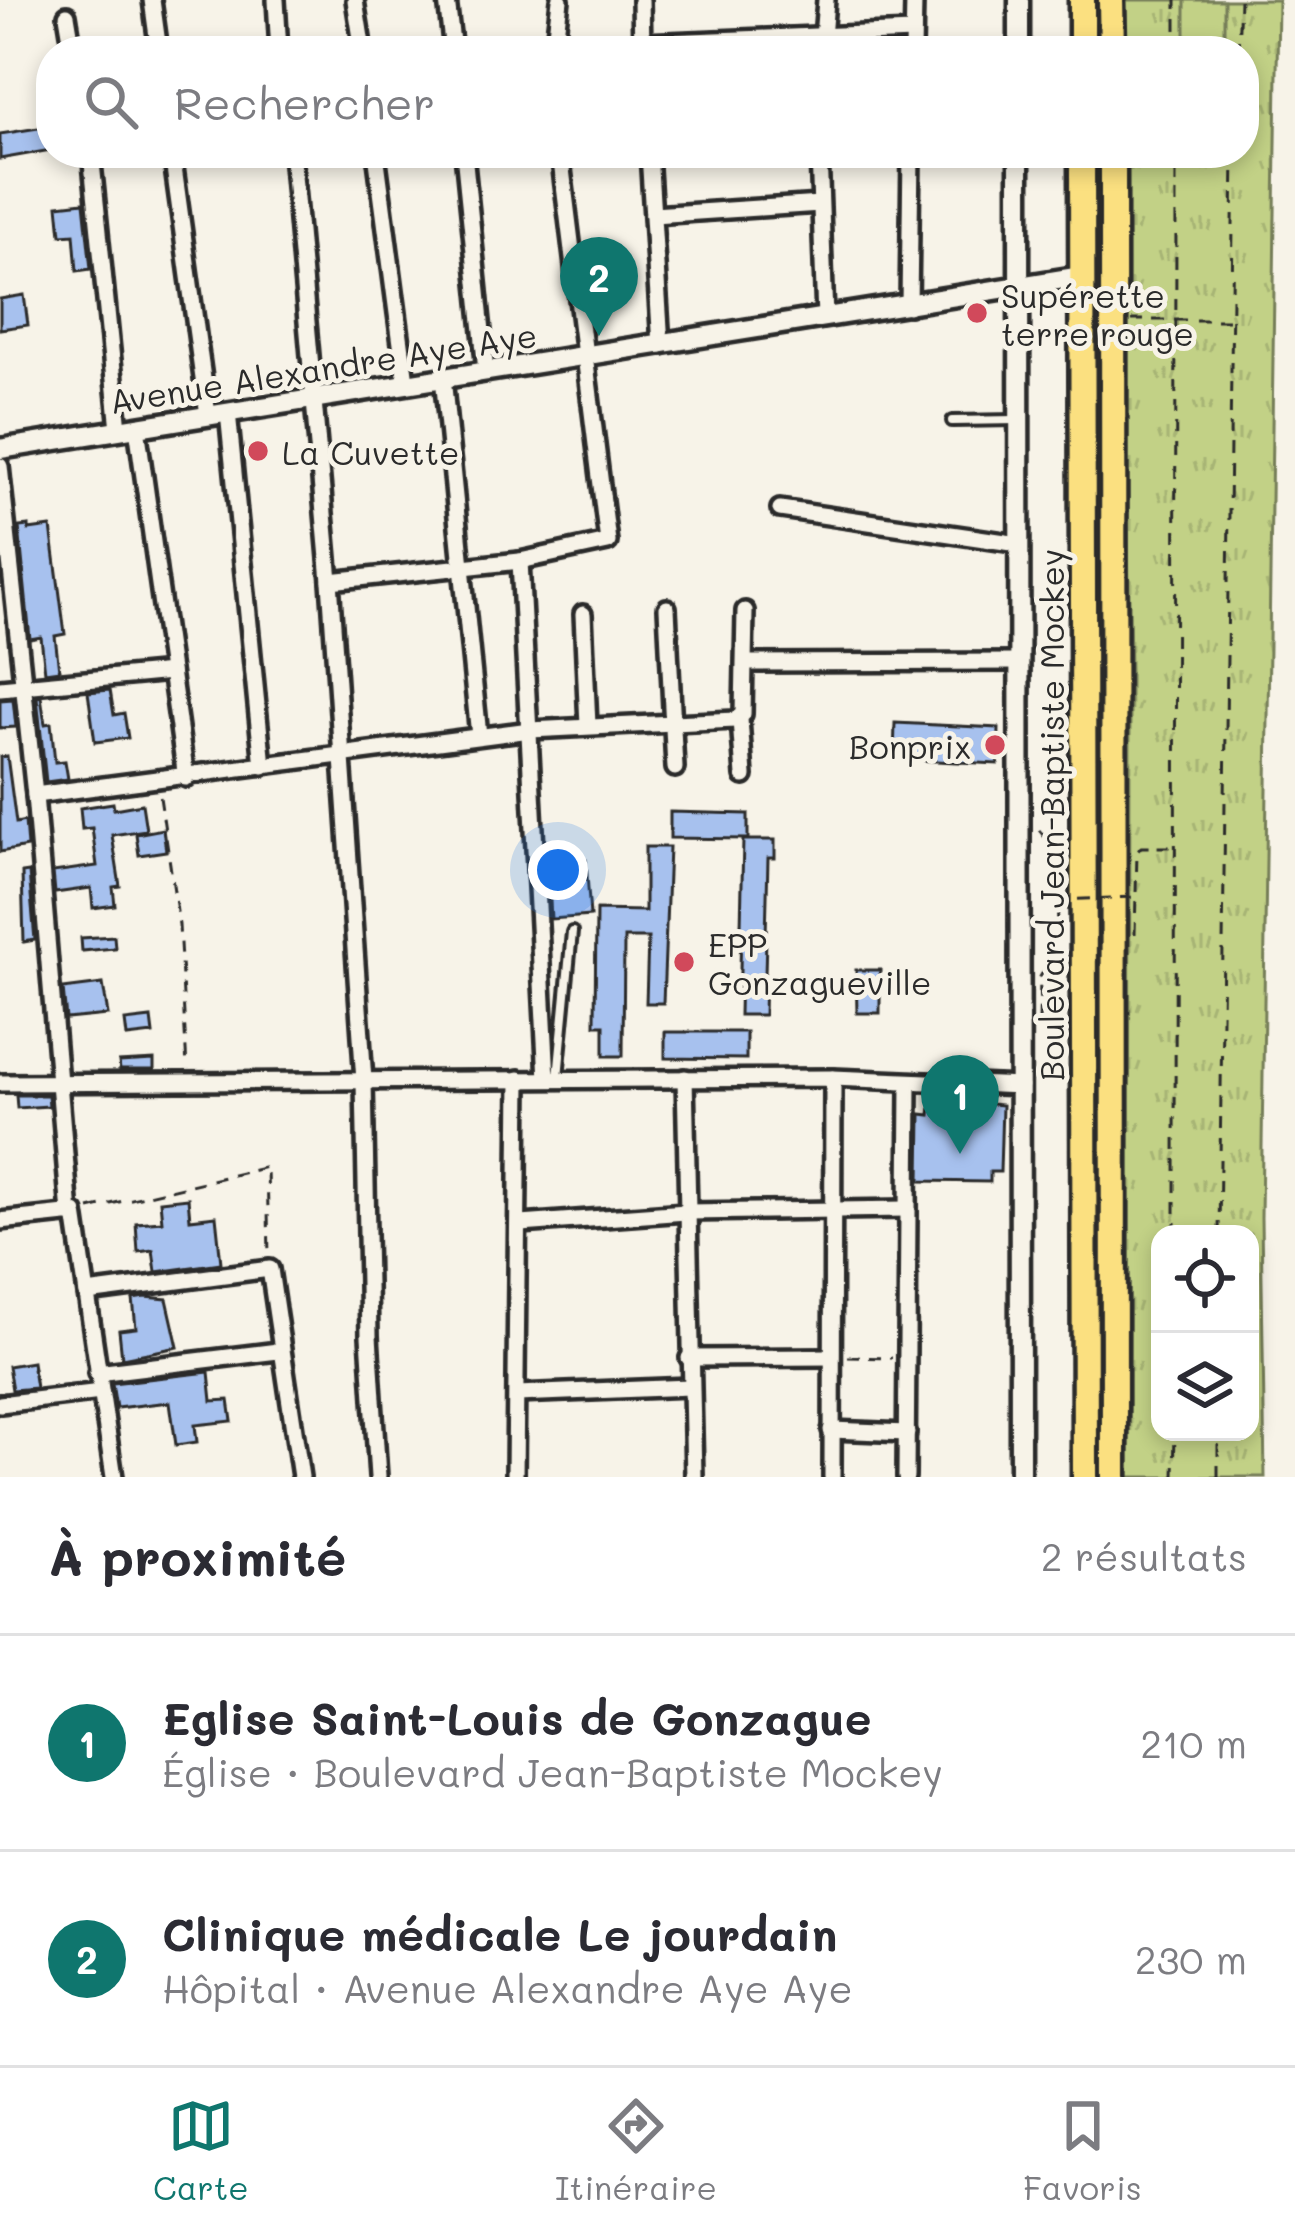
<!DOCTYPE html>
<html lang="fr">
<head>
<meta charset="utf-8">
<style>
  body { margin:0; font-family:Mali,sans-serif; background:#f2f2f3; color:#2b2b33 }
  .controls { position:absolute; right:36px; bottom:36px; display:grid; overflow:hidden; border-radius:24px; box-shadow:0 6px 18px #0003 }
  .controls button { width:108px; height:108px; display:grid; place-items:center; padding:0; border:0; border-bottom:3px solid #e1e1e2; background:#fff; color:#2b2b33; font:60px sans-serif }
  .you { position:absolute; left:558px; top:870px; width:42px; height:42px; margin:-30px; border:9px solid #fff; border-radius:50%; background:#1a73e8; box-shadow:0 0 0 18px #1a73e833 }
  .badge { display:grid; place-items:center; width:78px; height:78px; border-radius:50%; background:#0f766e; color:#fff; font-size:39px; font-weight:700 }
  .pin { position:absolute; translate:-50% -99px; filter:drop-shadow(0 3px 6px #0008) }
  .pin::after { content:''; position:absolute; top:63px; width:42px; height:36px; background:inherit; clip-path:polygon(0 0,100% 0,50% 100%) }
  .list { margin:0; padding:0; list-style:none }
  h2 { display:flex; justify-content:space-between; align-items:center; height:156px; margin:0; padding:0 48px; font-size:51px }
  h2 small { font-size:39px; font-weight:400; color:#7c7c81 }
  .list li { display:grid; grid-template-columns:78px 1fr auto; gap:36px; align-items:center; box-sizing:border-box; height:216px; padding:0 48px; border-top:3px solid #e1e1e2 }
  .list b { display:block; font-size:45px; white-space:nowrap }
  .list p { margin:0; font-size:39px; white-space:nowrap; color:#7c7c81 }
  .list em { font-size:39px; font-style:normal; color:#7c7c81 }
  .icon { flex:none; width:66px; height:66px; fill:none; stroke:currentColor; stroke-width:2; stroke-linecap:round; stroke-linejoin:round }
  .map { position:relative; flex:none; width:1295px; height:1477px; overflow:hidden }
  .search { position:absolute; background:#fff; box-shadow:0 6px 18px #0003; left:36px; right:36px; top:36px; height:132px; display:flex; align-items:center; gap:30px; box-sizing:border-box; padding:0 42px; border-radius:48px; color:#7c7c81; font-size:45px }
  .sheet { height:588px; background:#fff }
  nav { display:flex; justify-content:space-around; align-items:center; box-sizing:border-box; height:168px; border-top:3px solid #e1e1e2; background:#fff; font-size:33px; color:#7c7c81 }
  nav a { display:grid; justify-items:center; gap:6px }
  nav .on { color:#0f766e }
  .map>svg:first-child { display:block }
  .grass { fill:url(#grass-tufts); stroke:#767e58; stroke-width:3; fill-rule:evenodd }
  .pitch { fill:#c2d186; stroke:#767e58; stroke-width:3 }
  .building { fill:#a7c1ee; stroke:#2b2b2b; stroke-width:3 }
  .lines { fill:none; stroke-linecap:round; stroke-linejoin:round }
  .service-casing { stroke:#2b2b2b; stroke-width:16 }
  .minor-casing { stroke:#2b2b2b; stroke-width:24 }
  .tertiary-casing { stroke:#2b2b2b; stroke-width:27 }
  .trunk-casing { stroke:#2b2b2b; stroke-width:33 }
  .path { stroke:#2b2b2b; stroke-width:3; stroke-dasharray:12 9; stroke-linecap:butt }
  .service { stroke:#f7f3e8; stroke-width:8 }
  .minor { stroke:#f7f3e8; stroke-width:15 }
  .tertiary { stroke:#f7f3e8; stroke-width:18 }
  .trunk { stroke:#fbe080; stroke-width:24 }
  .path-bridge { stroke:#2b2b2b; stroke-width:3; stroke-dasharray:12 9; stroke-linecap:butt }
  .poi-dot { fill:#d1495b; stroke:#f7f3e8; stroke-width:4.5 }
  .labels { text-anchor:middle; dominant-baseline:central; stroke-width:10; stroke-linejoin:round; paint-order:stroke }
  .poi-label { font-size:33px; fill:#2b2b2b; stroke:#f7f3e8; text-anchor:start }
  .street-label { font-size:33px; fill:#2b2b2b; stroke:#f7f3e8 }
</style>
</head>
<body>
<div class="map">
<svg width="1295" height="1477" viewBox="0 0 1295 1477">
  <defs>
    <pattern id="grass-tufts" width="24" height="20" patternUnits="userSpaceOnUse" patternTransform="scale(3)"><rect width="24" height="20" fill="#c2d186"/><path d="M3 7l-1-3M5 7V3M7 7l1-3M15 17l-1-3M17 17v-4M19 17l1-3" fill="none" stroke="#a7b474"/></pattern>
  </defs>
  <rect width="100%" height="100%" fill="#f7f3e8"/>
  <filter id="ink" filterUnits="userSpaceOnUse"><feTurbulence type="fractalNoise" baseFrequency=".00833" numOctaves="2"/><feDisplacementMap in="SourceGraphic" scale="24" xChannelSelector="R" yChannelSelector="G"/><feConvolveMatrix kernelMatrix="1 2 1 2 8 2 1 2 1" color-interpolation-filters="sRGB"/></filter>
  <g filter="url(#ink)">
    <path class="grass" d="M1123,0H1278L1261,1218L1265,1477H1129L1130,674L1123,153H1244V51H1123ZM1160,1234H1250V1432H1160Z"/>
    <rect class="pitch" x="1185" y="0" width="39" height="42"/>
    <g class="building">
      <polygon points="51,126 51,150 0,159 0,134"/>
      <polygon points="84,202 91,269 77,271 74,234 61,235 58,205"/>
      <polygon points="24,295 28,325 0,329 0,299"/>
      <polygon points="29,526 29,530 51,527 65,634 55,636 59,670 45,672 41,637 30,639 19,527"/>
      <polygon points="110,690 114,715 124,713 128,738 95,742 88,692"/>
      <polygon points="41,696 45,724 51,723 55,762 65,761 68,779 46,782 37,697"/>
      <polygon points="13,699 16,727 0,728 0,700"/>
      <polygon points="895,723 999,728 998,764 894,759"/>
      <polygon points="7,756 16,823 25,821 27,847 0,852 0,757"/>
      <polygon points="113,803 114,809 142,804 146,830 112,835 120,886 113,887 115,905 93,908 91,888 55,893 53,872 97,866 92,828 82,829 80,808"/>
      <polygon points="670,812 748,814 748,839 670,838"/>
      <polygon points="163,829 166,851 139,855 136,834"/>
      <polygon points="743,840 775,840 775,858 768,858 764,1015 739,1015"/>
      <polygon points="645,847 669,847 663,1003 646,1003 648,938 624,938 623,1056 604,1056 604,1025 595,1025 596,910 645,911"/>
      <polygon points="586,860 590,916 551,919 548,863"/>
      <polygon points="29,872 35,940 24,942 22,873"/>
      <polygon points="114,936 115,948 82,951 81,938"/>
      <polygon points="856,970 880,970 880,1013 857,1013"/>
      <polygon points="103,984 108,1015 66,1019 63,989"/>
      <polygon points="151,1018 153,1034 127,1037 125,1021"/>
      <polygon points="665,1032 746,1032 746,1059 665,1058"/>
      <polygon points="154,1060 154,1070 120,1070 119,1062"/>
      <polygon points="16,1095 48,1095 49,1106 17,1108"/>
      <polygon points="932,1098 1002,1105 1000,1172 990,1172 990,1182 920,1181 921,1114 930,1115"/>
      <polygon points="188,1198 190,1219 216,1216 221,1263 156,1272 153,1250 138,1252 136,1223 162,1221 160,1201"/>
      <polygon points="145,1297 167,1299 178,1347 122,1358 119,1330 136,1328 133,1299"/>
      <polygon points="32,1362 36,1388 12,1390 8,1366"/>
      <polygon points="209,1372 212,1401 229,1400 232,1421 195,1425 197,1442 176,1445 170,1402 116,1408 112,1383"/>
    </g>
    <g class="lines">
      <defs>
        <g id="service">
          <polyline points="952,421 1017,420"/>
          <polyline points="558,1077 572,932"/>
        </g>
        <g id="minor">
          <polyline points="152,0 159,51"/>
          <polyline points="276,0 279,51"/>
          <polyline points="355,0 363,51"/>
          <polyline points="447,0 453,51"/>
          <polyline points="641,0 642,48"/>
          <polyline points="67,15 73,51"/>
          <polyline points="642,43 913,32"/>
          <polyline points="554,51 560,0"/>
          <polyline points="822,51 826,0"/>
          <polyline points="913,51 914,0"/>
          <polyline points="91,153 119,429"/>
          <polyline points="172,153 208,415"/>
          <polyline points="292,153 330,581 364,1081 369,1336 378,1477"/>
          <polyline points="376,153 406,382"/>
          <polyline points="464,153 486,371"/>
          <polyline points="649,153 661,345"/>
          <polyline points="819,153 825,318"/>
          <polyline points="653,215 820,204"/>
          <polyline points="909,306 911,153"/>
          <polyline points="443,377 479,736"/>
          <polyline points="228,412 263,766"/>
          <polyline points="137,427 186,778"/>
          <polyline points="0,466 35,795 70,1214"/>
          <polyline points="780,509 1019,544"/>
          <polyline points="520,561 547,1079"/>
          <polyline points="330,581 520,561 608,542 560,153"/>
          <polyline points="667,608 675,768"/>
          <polyline points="583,614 588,726"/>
          <polyline points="747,663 1020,662"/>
          <polyline points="0,688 171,672"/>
          <polyline points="740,719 744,776"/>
          <polyline points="35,795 530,730 735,720 743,714 745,611"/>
          <polyline points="685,1078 694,1477"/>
          <polyline points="0,1083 833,1078 1021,1086"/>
          <polyline points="0,1221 75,1213 114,1477"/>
          <polyline points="521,1224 686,1212 907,1209"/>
          <polyline points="87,1293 270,1269 301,1477"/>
          <polyline points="689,1358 831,1357"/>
          <polyline points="97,1373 278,1351"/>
          <polyline points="517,1394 690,1387"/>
          <polyline points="0,1404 101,1392"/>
          <polyline points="831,1430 907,1433"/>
          <polyline points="515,1477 519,1079"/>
          <polyline points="832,1477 833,1078"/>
          <polyline points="906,1477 909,1082"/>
        </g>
        <g id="tertiary">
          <polyline points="1019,0 1019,51"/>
          <polyline points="1019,153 1020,1477"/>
          <polyline points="0,449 1082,276"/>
        </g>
        <g id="trunk">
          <polyline points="1111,0 1112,51"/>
          <polyline points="1082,51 1082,0"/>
          <polyline points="1082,153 1085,1477"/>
          <polyline points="1113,153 1114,1477"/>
        </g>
      </defs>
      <use href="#service" class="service-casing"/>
      <use href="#minor" class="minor-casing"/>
      <use href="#tertiary" class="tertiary-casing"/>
      <use href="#trunk" class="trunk-casing"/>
      <g class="path">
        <polyline points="1176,51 1176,0"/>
        <polyline points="1238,51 1240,0"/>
        <polyline points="1132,320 1229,320"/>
        <polyline points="160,797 179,925 187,1068"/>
        <polyline points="1039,830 1057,852 1058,946 1040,977 1039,1024"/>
        <polyline points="1135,934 1137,852 1141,847 1174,847"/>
        <polyline points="89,1209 267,1167 269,1256"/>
        <polyline points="1175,1234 1176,153"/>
        <polyline points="1219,1234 1234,153"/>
        <polyline points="848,1357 892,1358"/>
        <polyline points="1174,1477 1175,1432"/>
        <polyline points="1218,1477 1218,1432"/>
      </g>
      <use href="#service" class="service"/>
      <use href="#minor" class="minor"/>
      <use href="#tertiary" class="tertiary"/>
      <use href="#trunk" class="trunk"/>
      <polyline class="path-bridge" points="1057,900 1136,897"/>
    </g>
  </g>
  <g class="poi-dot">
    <circle cx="977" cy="313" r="12"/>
    <circle cx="258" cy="451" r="12"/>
    <circle cx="995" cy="745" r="12"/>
    <circle cx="684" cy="962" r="12"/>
  </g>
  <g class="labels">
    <g class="poi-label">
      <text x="1001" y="294">Supérette<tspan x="1001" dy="38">terre rouge</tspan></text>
      <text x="282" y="451">La Cuvette</text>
      <text x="971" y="745" text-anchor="end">Bonprix</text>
      <text x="708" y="943">EPP<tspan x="708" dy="38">Gonzagueville</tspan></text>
    </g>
    <g class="street-label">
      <text transform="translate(323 367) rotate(-9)">Avenue Alexandre Aye Aye</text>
      <text transform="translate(1050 815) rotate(-90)">Boulevard Jean-Baptiste Mockey</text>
    </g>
  </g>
</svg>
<div class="controls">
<button><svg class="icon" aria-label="locate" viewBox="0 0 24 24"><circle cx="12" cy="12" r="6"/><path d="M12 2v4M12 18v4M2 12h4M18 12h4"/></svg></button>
<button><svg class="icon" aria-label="layers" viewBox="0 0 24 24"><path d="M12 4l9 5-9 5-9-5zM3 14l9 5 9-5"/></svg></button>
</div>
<div class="you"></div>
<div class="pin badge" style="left:960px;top:1154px">1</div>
<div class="pin badge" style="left:599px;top:336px">2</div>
<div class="search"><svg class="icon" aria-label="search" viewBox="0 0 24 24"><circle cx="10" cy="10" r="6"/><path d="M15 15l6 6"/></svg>Rechercher</div>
</div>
<section class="sheet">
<h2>À proximité<small>2 résultats</small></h2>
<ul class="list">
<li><span class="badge">1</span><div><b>Eglise Saint-Louis de Gonzague</b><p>Église · Boulevard Jean-Baptiste Mockey</p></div><em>210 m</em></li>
<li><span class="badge">2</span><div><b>Clinique médicale Le jourdain</b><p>Hôpital · Avenue Alexandre Aye Aye</p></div><em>230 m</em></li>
</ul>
</section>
<nav>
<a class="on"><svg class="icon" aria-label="map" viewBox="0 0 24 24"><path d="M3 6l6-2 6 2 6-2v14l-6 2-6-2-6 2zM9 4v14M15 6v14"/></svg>Carte</a>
<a><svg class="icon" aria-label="directions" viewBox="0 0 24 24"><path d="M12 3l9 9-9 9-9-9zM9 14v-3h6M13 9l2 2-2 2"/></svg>Itinéraire</a>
<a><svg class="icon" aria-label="saved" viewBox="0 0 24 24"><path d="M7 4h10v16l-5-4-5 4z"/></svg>Favoris</a>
</nav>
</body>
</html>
